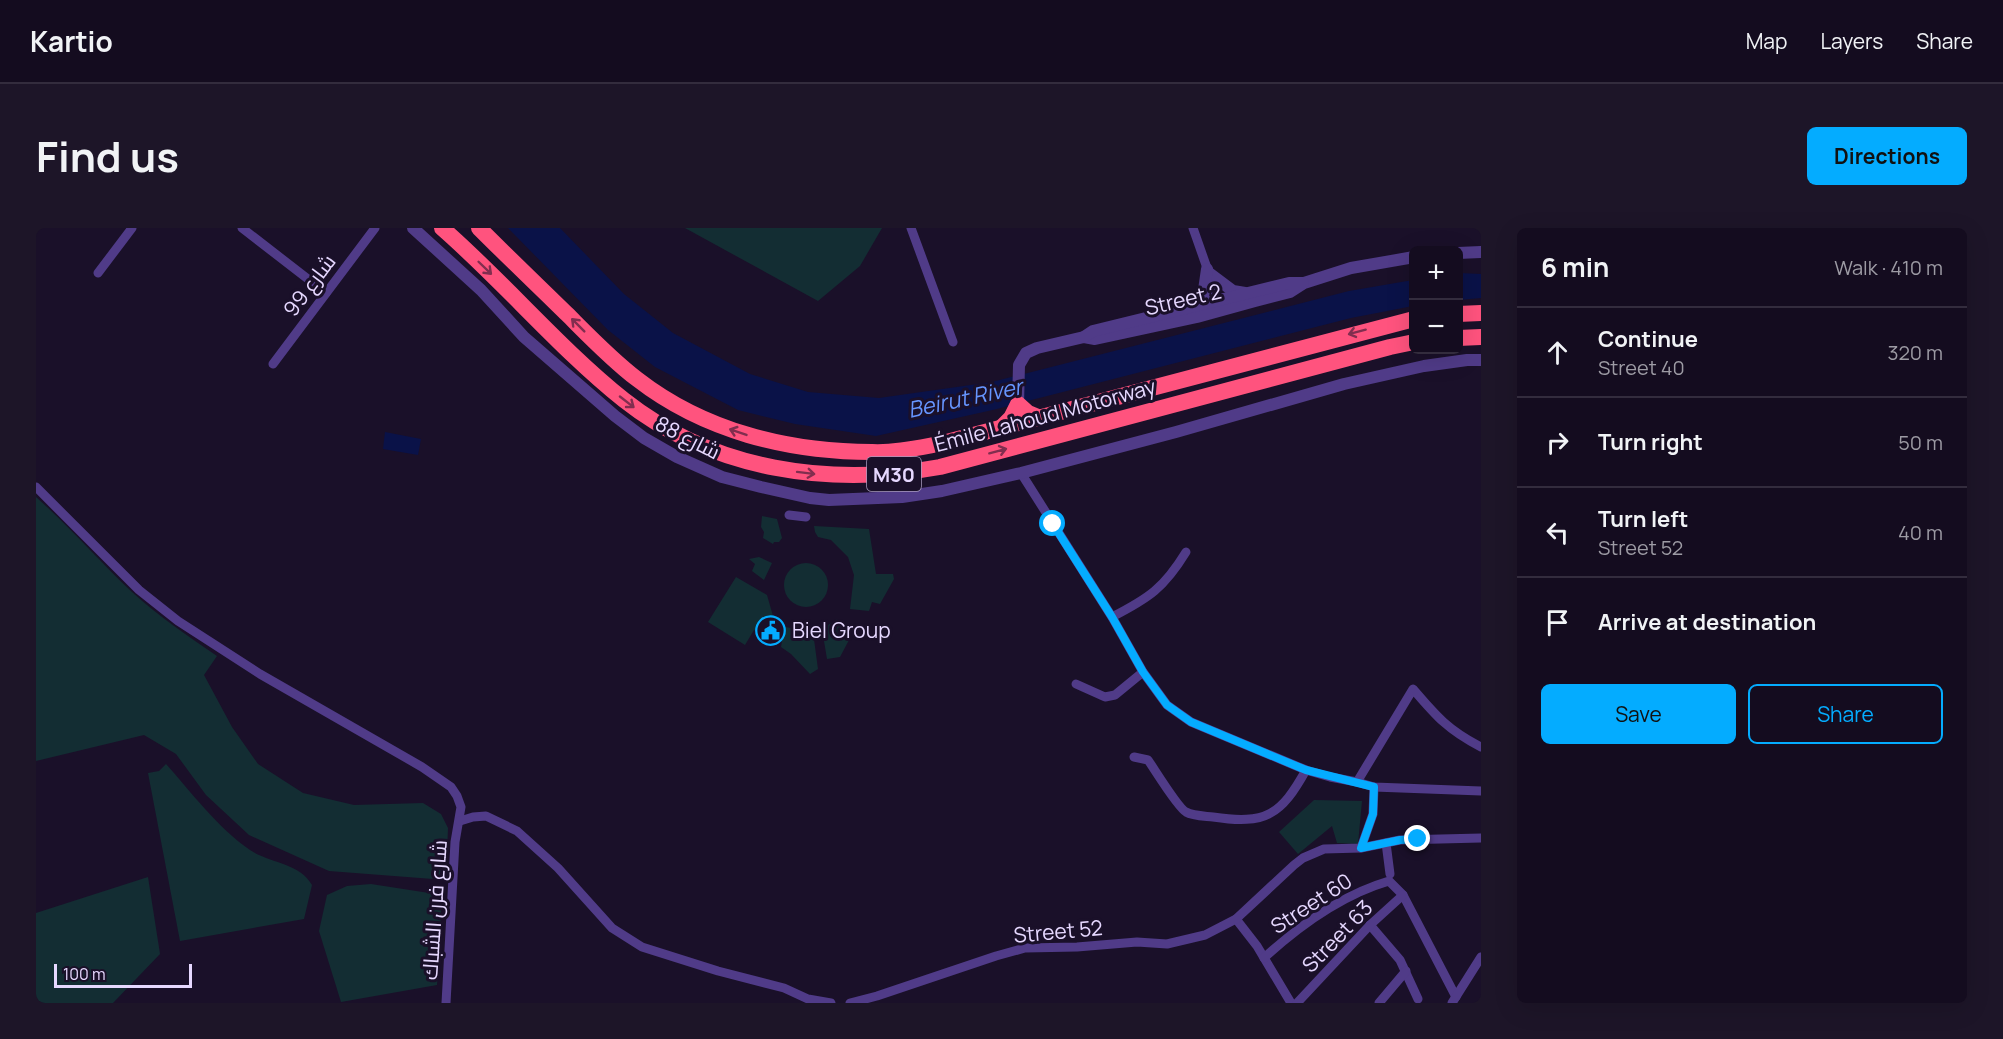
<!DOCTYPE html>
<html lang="en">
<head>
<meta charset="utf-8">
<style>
  body { margin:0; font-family:Manrope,Cairo,sans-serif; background:#1d1528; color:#f1f3f6 }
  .controls { position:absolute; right:18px; top:18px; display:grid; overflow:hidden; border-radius:9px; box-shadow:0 6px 24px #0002 }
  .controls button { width:54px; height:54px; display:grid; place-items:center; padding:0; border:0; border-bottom:2px solid #332c3d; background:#140c1f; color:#f1f3f6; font:30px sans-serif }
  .scale { position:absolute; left:18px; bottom:15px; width:138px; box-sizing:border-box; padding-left:6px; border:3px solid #e6d8ff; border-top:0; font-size:16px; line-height:21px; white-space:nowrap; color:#e6d8ff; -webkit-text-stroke:4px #1a1029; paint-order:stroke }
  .stop { position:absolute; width:18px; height:18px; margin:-14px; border:4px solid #04acff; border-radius:50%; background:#fff }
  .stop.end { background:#04acff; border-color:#fff; box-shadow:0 2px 6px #0008 }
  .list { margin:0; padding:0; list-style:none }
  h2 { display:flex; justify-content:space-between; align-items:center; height:78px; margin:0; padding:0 24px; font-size:26px }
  h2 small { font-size:20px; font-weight:400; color:#9d9ba4 }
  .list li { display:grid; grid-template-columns:39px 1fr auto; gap:18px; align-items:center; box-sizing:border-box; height:90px; padding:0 24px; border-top:2px solid #332c3d }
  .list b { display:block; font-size:22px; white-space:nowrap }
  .list p { margin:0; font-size:20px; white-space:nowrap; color:#9d9ba4 }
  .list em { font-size:20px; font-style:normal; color:#9d9ba4 }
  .actions { display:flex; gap:12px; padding:18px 24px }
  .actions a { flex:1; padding:14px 0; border:2px solid #04acff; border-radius:9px; text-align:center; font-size:21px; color:#04acff }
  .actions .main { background:#04acff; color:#111 }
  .icon { flex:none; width:33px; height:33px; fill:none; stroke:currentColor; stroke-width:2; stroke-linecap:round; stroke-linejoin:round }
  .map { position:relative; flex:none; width:1445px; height:775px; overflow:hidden; border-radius:9px }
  header { display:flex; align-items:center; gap:36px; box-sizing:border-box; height:84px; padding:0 30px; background:#140c1f; border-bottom:2px solid #332c3d }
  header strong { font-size:28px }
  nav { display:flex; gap:33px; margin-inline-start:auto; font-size:21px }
  .intro { display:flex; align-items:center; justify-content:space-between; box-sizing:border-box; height:144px; padding:0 36px }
  h1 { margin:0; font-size:42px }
  .button { padding:15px 27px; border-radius:9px; background:#04acff; color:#111; font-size:21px; font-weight:700 }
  main { display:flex; gap:36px; padding:0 36px }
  aside { flex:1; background:#140c1f; border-radius:9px; box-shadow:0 6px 24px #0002 }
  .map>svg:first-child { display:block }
  .green { fill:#132d33 }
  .water { fill:#0a1248 }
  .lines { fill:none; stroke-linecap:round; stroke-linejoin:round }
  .minor { stroke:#503b88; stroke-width:9 }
  .tertiary { stroke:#503b88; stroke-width:12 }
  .motorway { stroke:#ff537e; stroke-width:16 }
  .oneway { stroke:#812e4f }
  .route { stroke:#04acff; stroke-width:8 }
  .labels { text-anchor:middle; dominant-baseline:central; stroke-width:6; stroke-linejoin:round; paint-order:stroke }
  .shield { fill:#1a1029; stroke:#a99cbf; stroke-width:1.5 }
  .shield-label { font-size:20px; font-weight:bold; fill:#e6d8ff }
  .street-label { font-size:21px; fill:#e6d8ff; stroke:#1a1029 }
  .poi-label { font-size:21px; fill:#e6d8ff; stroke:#1a1029; text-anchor:start }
  .water-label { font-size:22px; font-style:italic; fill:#6695ff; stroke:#1a1029 }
</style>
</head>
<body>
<header>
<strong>Kartio</strong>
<nav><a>Map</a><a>Layers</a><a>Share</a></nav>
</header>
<div class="intro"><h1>Find us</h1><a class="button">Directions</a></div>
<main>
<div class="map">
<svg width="1445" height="775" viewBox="0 0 1445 775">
  <rect width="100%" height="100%" fill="#1a1029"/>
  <g class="green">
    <polygon points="649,0 846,0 824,38 782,73"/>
    <path d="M0,269C34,299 63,333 96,364C122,388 152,408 181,428L168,447L196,499L222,536L267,565L318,577L387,575L405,586L412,600L410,652L293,643L213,607L170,567L140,526L108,507L0,533Z"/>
    <polygon points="726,288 741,291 746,310 743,314 738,314 737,316 727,310 728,304 725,299"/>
    <polygon points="778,298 833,301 840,346 857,346 858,351 844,376 836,374 833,383 814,381 818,347 812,329 795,312 782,309 779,304"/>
    <polygon points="723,329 736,335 728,352 716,343 719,336 713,331"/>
    <circle cx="770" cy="357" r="22"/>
    <polygon points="700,349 731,367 737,388 728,406 718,402 709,417 672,394"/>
    <polygon points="801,391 813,398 807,409 813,412 804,429 791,431 786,401"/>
    <polygon points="744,398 777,404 782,441 774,446 755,426 745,419 746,413 737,409"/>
    <path d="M130,536C156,565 181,599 214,622C233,635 264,635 276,657L268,691L144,713L112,545L123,543Z"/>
    <polygon points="1278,572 1326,573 1322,616 1301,615 1296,598 1262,626 1243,604"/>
    <polygon points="112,649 124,726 77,775 0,775 0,685"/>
    <polygon points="335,656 406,667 401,757 305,774 283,703 291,667 311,658"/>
  </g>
  <g class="water">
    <polygon points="472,0 524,0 588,66 637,105 714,146 772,164 843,170 956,154 1313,63 1377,52 1377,78 1315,90 961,181 840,208 759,196 702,182 619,139 572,102"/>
    <polygon points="1423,45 1445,46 1445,70 1423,72"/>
    <polygon points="349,204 385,211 382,227 347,221"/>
  </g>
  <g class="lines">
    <g class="minor">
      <polyline points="206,0 290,65"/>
      <polyline points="875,0 917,114"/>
      <polyline points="1157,0 1184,77"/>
      <polyline points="62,45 96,0"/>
      <polyline points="237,136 339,0"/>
      <polyline points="985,245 1076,389 1107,444 1131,477 1155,494 1270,542 1294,549 1321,554 1338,559 1445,563"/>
      <polyline points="0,259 103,362 142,393 224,446 386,539 415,559 421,568 425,579 419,614 410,775"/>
      <polyline points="753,287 770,289"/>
      <path d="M1076,389C1113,370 1128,360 1150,324"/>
      <polyline points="1040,456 1069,469 1079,467 1107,444"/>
      <path d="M1098,529L1112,532C1119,542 1142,580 1150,584C1157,588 1169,588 1177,589C1230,597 1245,587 1270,542"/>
      <path d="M1321,554L1377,461C1400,488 1412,502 1445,519"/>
      <polyline points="424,593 437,589 450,588 481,603 522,640 576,700 606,719 682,743 748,760 772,771 795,775"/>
      <polyline points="1350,615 1354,646"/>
      <polyline points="1325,620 1337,586 1338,559"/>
      <polyline points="1200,691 1221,718 1255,775"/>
      <polyline points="1334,697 1364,732 1382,771"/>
      <path d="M1228,730C1264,697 1305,667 1353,653L1367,667L1420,769"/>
      <polyline points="814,775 841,768 960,728 989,720 1041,719 1101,714 1131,716 1169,707 1200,691 1258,637 1267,630 1288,621 1325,620 1364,612 1445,610"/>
      <polyline points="1261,775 1334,697 1367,667"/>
      <polyline points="1343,775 1370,743"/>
      <polyline points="1416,775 1445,729"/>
    </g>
    <g class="tertiary">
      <polyline points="377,0 445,62 488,109 579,188 608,210 641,229 686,249 725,259 774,270 793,272 866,269 906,263 985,245 1140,204 1308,156 1388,138 1431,132 1445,132"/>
      <polyline points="1422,25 1445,24"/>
      <polyline points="1173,45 1197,63 1209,65"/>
      <polyline points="1159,79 1167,69 1171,41"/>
      <polyline points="1048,109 1059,111 1161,89 1219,73 1254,64 1268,55 1315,40 1378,29"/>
      <polyline points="982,176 983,137 990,125 1001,120 1048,109 1057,103 1253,55 1267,55"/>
    </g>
    <g class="motorway">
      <path d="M406,0C469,55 523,120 588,172C678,243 794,259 904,239L1354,119L1378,114"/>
      <path d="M443,0C472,29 501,57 531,86C553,108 576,132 601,151C668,203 752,224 836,224C858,225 881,220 903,216L1378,91"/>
      <polyline points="1422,86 1445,85"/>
      <polyline points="1422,110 1445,109"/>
      <polyline points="964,201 975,190 982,176 992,185 1004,190"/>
    </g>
  </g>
  <defs><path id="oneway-shaft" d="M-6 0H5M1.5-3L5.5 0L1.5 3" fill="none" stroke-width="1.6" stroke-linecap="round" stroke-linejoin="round" transform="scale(1.5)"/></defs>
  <g class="oneway">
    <use href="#oneway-shaft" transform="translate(449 40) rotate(44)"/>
    <use href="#oneway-shaft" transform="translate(542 97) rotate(-135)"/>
    <use href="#oneway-shaft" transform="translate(1321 104) rotate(165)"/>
    <use href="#oneway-shaft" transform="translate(591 174) rotate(38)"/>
    <use href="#oneway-shaft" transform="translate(702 204) rotate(-161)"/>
    <use href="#oneway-shaft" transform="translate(962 223) rotate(-15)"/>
    <use href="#oneway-shaft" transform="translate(770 245) rotate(7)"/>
  </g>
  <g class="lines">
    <polyline class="route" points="1017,296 1076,389 1107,444 1131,477 1155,494 1270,542 1338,559 1337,586 1325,620 1364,612 1382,611"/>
  </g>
  <defs>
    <symbol id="civic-ring" viewBox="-11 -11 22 22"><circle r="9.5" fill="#1a1029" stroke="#04acff" stroke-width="1.5"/><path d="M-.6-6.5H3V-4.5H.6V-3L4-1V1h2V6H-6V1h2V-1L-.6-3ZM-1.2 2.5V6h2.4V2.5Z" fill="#04acff"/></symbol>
  </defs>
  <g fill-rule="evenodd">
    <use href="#civic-ring" x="718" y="386" width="33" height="33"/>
  </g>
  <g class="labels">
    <rect class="shield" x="831" y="229" width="54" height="34" rx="4.5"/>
    <g class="shield-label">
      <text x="858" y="246">M30</text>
    </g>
    <g class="street-label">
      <text transform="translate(273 57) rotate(-53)">شارع 99</text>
      <text transform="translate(1147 71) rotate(-13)">Street 2</text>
      <text transform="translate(1009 187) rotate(-15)">Émile Lahoud Motorway</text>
      <text transform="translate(652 209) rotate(27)">شارع 88</text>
      <text transform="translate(1275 675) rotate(-33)">Street 60</text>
      <text transform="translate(398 682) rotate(-86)">شارع فرن الشباك</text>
      <text transform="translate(1022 703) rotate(-5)">Street 52</text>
      <text transform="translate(1301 708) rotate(-46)">Street 63</text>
    </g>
    <g class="poi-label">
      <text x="756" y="402">Biel Group</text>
    </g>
    <g class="water-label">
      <text transform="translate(929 170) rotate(-12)">Beirut River</text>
    </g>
  </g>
</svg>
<div class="controls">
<button>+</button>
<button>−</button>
</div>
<div class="scale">100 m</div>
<div class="stop" style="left:1017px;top:296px"></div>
<div class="stop end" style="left:1382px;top:611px"></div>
</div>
<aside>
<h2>6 min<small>Walk · 410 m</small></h2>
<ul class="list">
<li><svg class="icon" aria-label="ahead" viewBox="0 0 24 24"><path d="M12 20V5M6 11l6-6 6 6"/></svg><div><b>Continue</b><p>Street 40</p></div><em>320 m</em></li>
<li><svg class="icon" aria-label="right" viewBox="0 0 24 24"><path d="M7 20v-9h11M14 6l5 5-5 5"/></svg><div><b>Turn right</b></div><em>50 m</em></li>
<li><svg class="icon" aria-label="left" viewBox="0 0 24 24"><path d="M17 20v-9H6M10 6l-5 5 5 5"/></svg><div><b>Turn left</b><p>Street 52</p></div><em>40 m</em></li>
<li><svg class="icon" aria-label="arrive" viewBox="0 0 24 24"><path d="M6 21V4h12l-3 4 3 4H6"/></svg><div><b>Arrive at destination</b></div></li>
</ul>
<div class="actions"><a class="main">Save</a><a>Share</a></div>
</aside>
</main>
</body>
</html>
